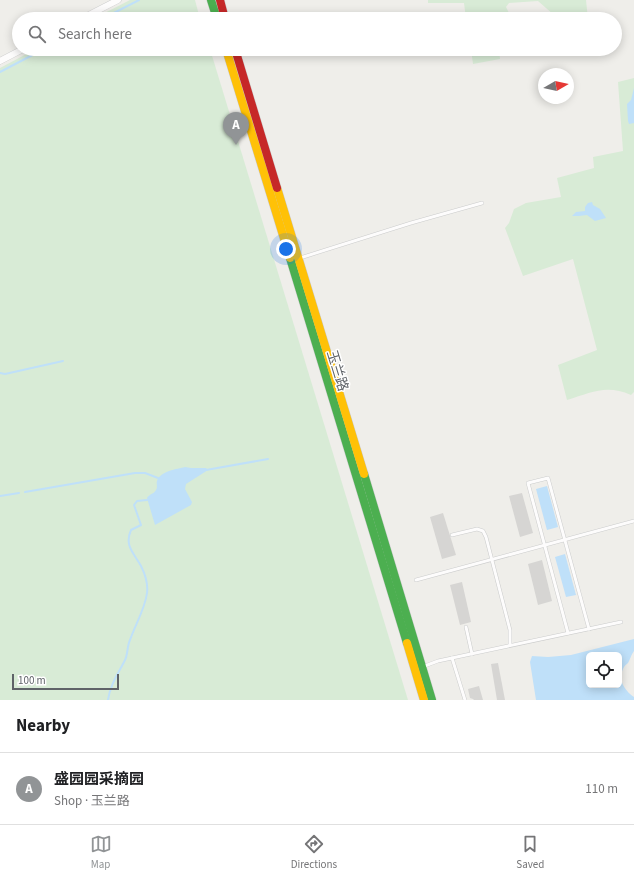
<!DOCTYPE html>
<html lang="en">
<head>
<meta charset="utf-8">
<style>
  body { margin:0; font-family:"Source Sans 3","Noto Sans SC",sans-serif; background:#f6f6f6; color:#202124 }
  .controls { position:absolute; right:12px; bottom:12px; display:grid; overflow:hidden; border-radius:6px; box-shadow:0 2px 10px #0003 }
  .controls button { width:36px; height:36px; display:grid; place-items:center; padding:0; border:0; border-bottom:1px solid #e0e0e0; background:#fff; color:#202124; font:20px sans-serif }
  .compass { position:absolute; left:538px; top:68px; width:36px; height:36px; border-radius:50%; background:#fff; box-shadow:0 2px 10px #0003; rotate:81deg }
  .scale { position:absolute; left:12px; bottom:10px; width:107px; box-sizing:border-box; padding-left:4px; border:2px solid #5f6368; border-top:0; font-size:11px; line-height:14px; white-space:nowrap; color:#5f6368; -webkit-text-stroke:3px #fff; paint-order:stroke }
  .you { position:absolute; left:286px; top:249px; width:14px; height:14px; margin:-10px; border:3px solid #fff; border-radius:50%; background:#1a73e8; box-shadow:0 0 0 6px #1a73e833 }
  .badge { display:grid; place-items:center; width:26px; height:26px; border-radius:50%; background:#919496; color:#fff; font-size:13px; font-weight:700 }
  .pin { position:absolute; translate:-50% -33px; filter:drop-shadow(0 1px 2px #0008) }
  .pin::after { content:''; position:absolute; top:21px; width:14px; height:12px; background:inherit; clip-path:polygon(0 0,100% 0,50% 100%) }
  .list { margin:0; padding:0; list-style:none }
  h2 { display:flex; justify-content:space-between; align-items:center; height:52px; margin:0; padding:0 16px; font-size:17px }
  h2 small { font-size:13px; font-weight:400; color:#757577 }
  .list li { display:grid; grid-template-columns:26px 1fr auto; gap:12px; align-items:center; box-sizing:border-box; height:72px; padding:0 16px; border-top:1px solid #e0e0e0 }
  .list b { display:block; font-size:15px; white-space:nowrap }
  .list p { margin:0; font-size:13px; white-space:nowrap; color:#757577 }
  .list em { font-size:13px; font-style:normal; color:#757577 }
  .icon { flex:none; width:22px; height:22px; fill:none; stroke:currentColor; stroke-width:2; stroke-linecap:round; stroke-linejoin:round }
  .map { position:relative; flex:none; width:634px; height:700px; overflow:hidden }
  .search { position:absolute; background:#fff; box-shadow:0 2px 10px #0003; left:12px; right:12px; top:12px; height:44px; display:flex; align-items:center; gap:10px; box-sizing:border-box; padding:0 14px; border-radius:22px; color:#757577; font-size:15px }
  .sheet { height:124px; background:#fff }
  nav { display:flex; justify-content:space-around; align-items:center; box-sizing:border-box; height:56px; border-top:1px solid #e0e0e0; background:#fff; font-size:11px; color:#757577 }
  nav a { display:grid; justify-items:center; gap:2px }
  nav .on { color:#919496 }
  .map>svg:first-child { display:block }
  .green { fill:#d8ebd6 }
  .water { fill:#bfe0f9; fill-rule:evenodd }
  .lines { fill:none; stroke-linecap:round; stroke-linejoin:round }
  .stream { stroke:#bfe0f9; stroke-width:2 }
  .building { fill:#d6d5d3 }
  .lane-casing { stroke:#cbcccc; stroke-width:4 }
  .street-casing { stroke:#cbcccc; stroke-width:7 }
  .fast-casing { stroke:#cacacb; stroke-width:9 }
  .slow-casing { stroke:#cacacb; stroke-width:9 }
  .jam-casing { stroke:#cacacb; stroke-width:9 }
  .lane { stroke:#fdfcfc; stroke-width:3 }
  .street { stroke:#fdfcfc; stroke-width:6 }
  .fast { stroke:#4caf50; stroke-width:8 }
  .slow { stroke:#ffc107; stroke-width:8 }
  .jam { stroke:#c62828; stroke-width:8 }
  .labels { text-anchor:middle; dominant-baseline:central; stroke-width:3; stroke-linejoin:round; paint-order:stroke }
  .street-label { font-size:14px; fill:#5f6368; stroke:#fff }
</style>
</head>
<body>
<div class="map">
<svg width="634" height="700" viewBox="0 0 634 700">
  <rect width="100%" height="100%" fill="#efeeea"/>
  <g class="green">
    <polygon points="130,0 195,0 200,19 93,19"/>
    <polygon points="428,0 586,0 588,19 563,19 554,15 538,1 509,3 506,7 512,19 466,19 464,3 428,3"/>
    <polygon points="36,49 210,49 408,700 0,700 0,68"/>
    <polygon points="471,49 499,49 500,59 473,64"/>
    <path d="M634,78V392L631,395C606,384 591,393 567,400L558,365L597,350L573,259L523,276L505,228L509,223L514,209L526,203L561,197L557,178L594,168L593,157L623,151L618,82Z"/>
  </g>
  <g class="water">
    <polygon points="634,88 634,123 629,124 628,121 627,104 631,100"/>
    <polygon points="592,202 593,205 600,209 606,218 595,221 587,215 579,216 572,216 576,212 585,211 585,207 588,203"/>
    <path d="M185,467L191,468H206L208,470L186,484L185,489L192,502L191,505L155,525L147,498C149,494 154,494 156,490C158,487 156,484 157,481C160,471 177,469 185,467Z"/>
    <polygon points="547,486 558,527 547,530 536,489"/>
    <polygon points="565,554 576,595 566,597 555,557"/>
    <path d="M634,639V651C630,657 631,658 628,663C627,664 625,665 624,667C617,679 624,690 634,697V700H536L530,662L532,656L548,657L571,655ZM589,655H619V685H589Z"/>
  </g>
  <g class="lines">
    <g class="stream">
      <polyline points="102,19 139,0"/>
      <polyline points="0,72 44,49"/>
      <polyline points="0,373 5,374 63,361"/>
      <polyline points="206,470 268,459"/>
      <polyline points="25,492 135,473 145,473 158,478"/>
      <polyline points="0,496 19,493"/>
      <path d="M108,700C110,685 118,674 125,660C128,654 127,646 130,640C135,625 145,609 147,593C148,585 145,574 141,566C134,553 124,546 131,530L141,525L134,505L137,501L147,500"/>
    </g>
  </g>
  <g class="building">
    <polygon points="522,493 533,533 520,537 509,496"/>
    <polygon points="443,513 456,555 442,559 430,517"/>
    <polygon points="542,560 552,601 538,605 528,564"/>
    <polygon points="462,582 471,622 460,625 450,585"/>
    <polygon points="498,663 505,700 497,700 491,664"/>
    <polygon points="479,686 483,700 474,700 473,699 470,698 468,689"/>
  </g>
  <g class="lines">
    <defs>
      <g id="lane">
        <polyline points="300,258 411,223 482,203"/>
        <polyline points="452,535 477,529 483,531 486,537 510,630 510,645"/>
        <polyline points="416,580 634,521"/>
        <polyline points="466,627 472,654"/>
        <polyline points="568,633 528,483 548,478 589,629"/>
        <polyline points="452,658 465,700"/>
        <polyline points="422,667 438,661 621,622"/>
      </g>
      <g id="street">
        <polyline points="81,19 118,0"/>
        <polyline points="0,61 23,49"/>
      </g>
      <g id="fast">
        <polyline points="211,0 217,19"/>
        <polyline points="290,258 407,643"/>
        <polyline points="364,474 432,700"/>
      </g>
      <g id="slow">
        <polyline points="226,49 290,258"/>
        <polyline points="277,188 364,474"/>
        <polyline points="407,643 424,700"/>
      </g>
      <g id="jam">
        <polyline points="220,0 225,19"/>
        <polyline points="235,49 277,188"/>
      </g>
    </defs>
    <use href="#lane" class="lane-casing"/>
    <use href="#street" class="street-casing"/>
    <use href="#fast" class="fast-casing"/>
    <use href="#slow" class="slow-casing"/>
    <use href="#jam" class="jam-casing"/>
    <use href="#lane" class="lane"/>
    <use href="#street" class="street"/>
    <use href="#fast" class="fast"/>
    <use href="#slow" class="slow"/>
    <use href="#jam" class="jam"/>
  </g>
  <g class="labels">
    <g class="street-label">
      <text transform="translate(337 371) rotate(73)">玉兰路</text>
    </g>
  </g>
</svg>
<div class="controls">
<button><svg class="icon" aria-label="locate" viewBox="0 0 24 24"><circle cx="12" cy="12" r="6"/><path d="M12 2v4M12 18v4M2 12h4M18 12h4"/></svg></button>
</div>
<svg class="compass" viewBox="-18 -18 36 36"><path d="M0-13l5 13h-10z" fill="#e53935"/><path d="M0 13l5-13h-10z" fill="#757577"/></svg>
<div class="scale">100 m</div>
<div class="you"></div>
<div class="pin badge" style="left:236px;top:145px">A</div>
<div class="search"><svg class="icon" aria-label="search" viewBox="0 0 24 24"><circle cx="10" cy="10" r="6"/><path d="M15 15l6 6"/></svg>Search here</div>
</div>
<section class="sheet">
<h2>Nearby<small></small></h2>
<ul class="list">
<li><span class="badge">A</span><div><b>盛园园采摘园</b><p>Shop · 玉兰路</p></div><em>110 m</em></li>
</ul>
</section>
<nav>
<a class="on"><svg class="icon" aria-label="map" viewBox="0 0 24 24"><path d="M3 6l6-2 6 2 6-2v14l-6 2-6-2-6 2zM9 4v14M15 6v14"/></svg>Map</a>
<a><svg class="icon" aria-label="directions" viewBox="0 0 24 24"><path d="M12 3l9 9-9 9-9-9zM9 14v-3h6M13 9l2 2-2 2"/></svg>Directions</a>
<a><svg class="icon" aria-label="saved" viewBox="0 0 24 24"><path d="M7 4h10v16l-5-4-5 4z"/></svg>Saved</a>
</nav>
</body>
</html>
